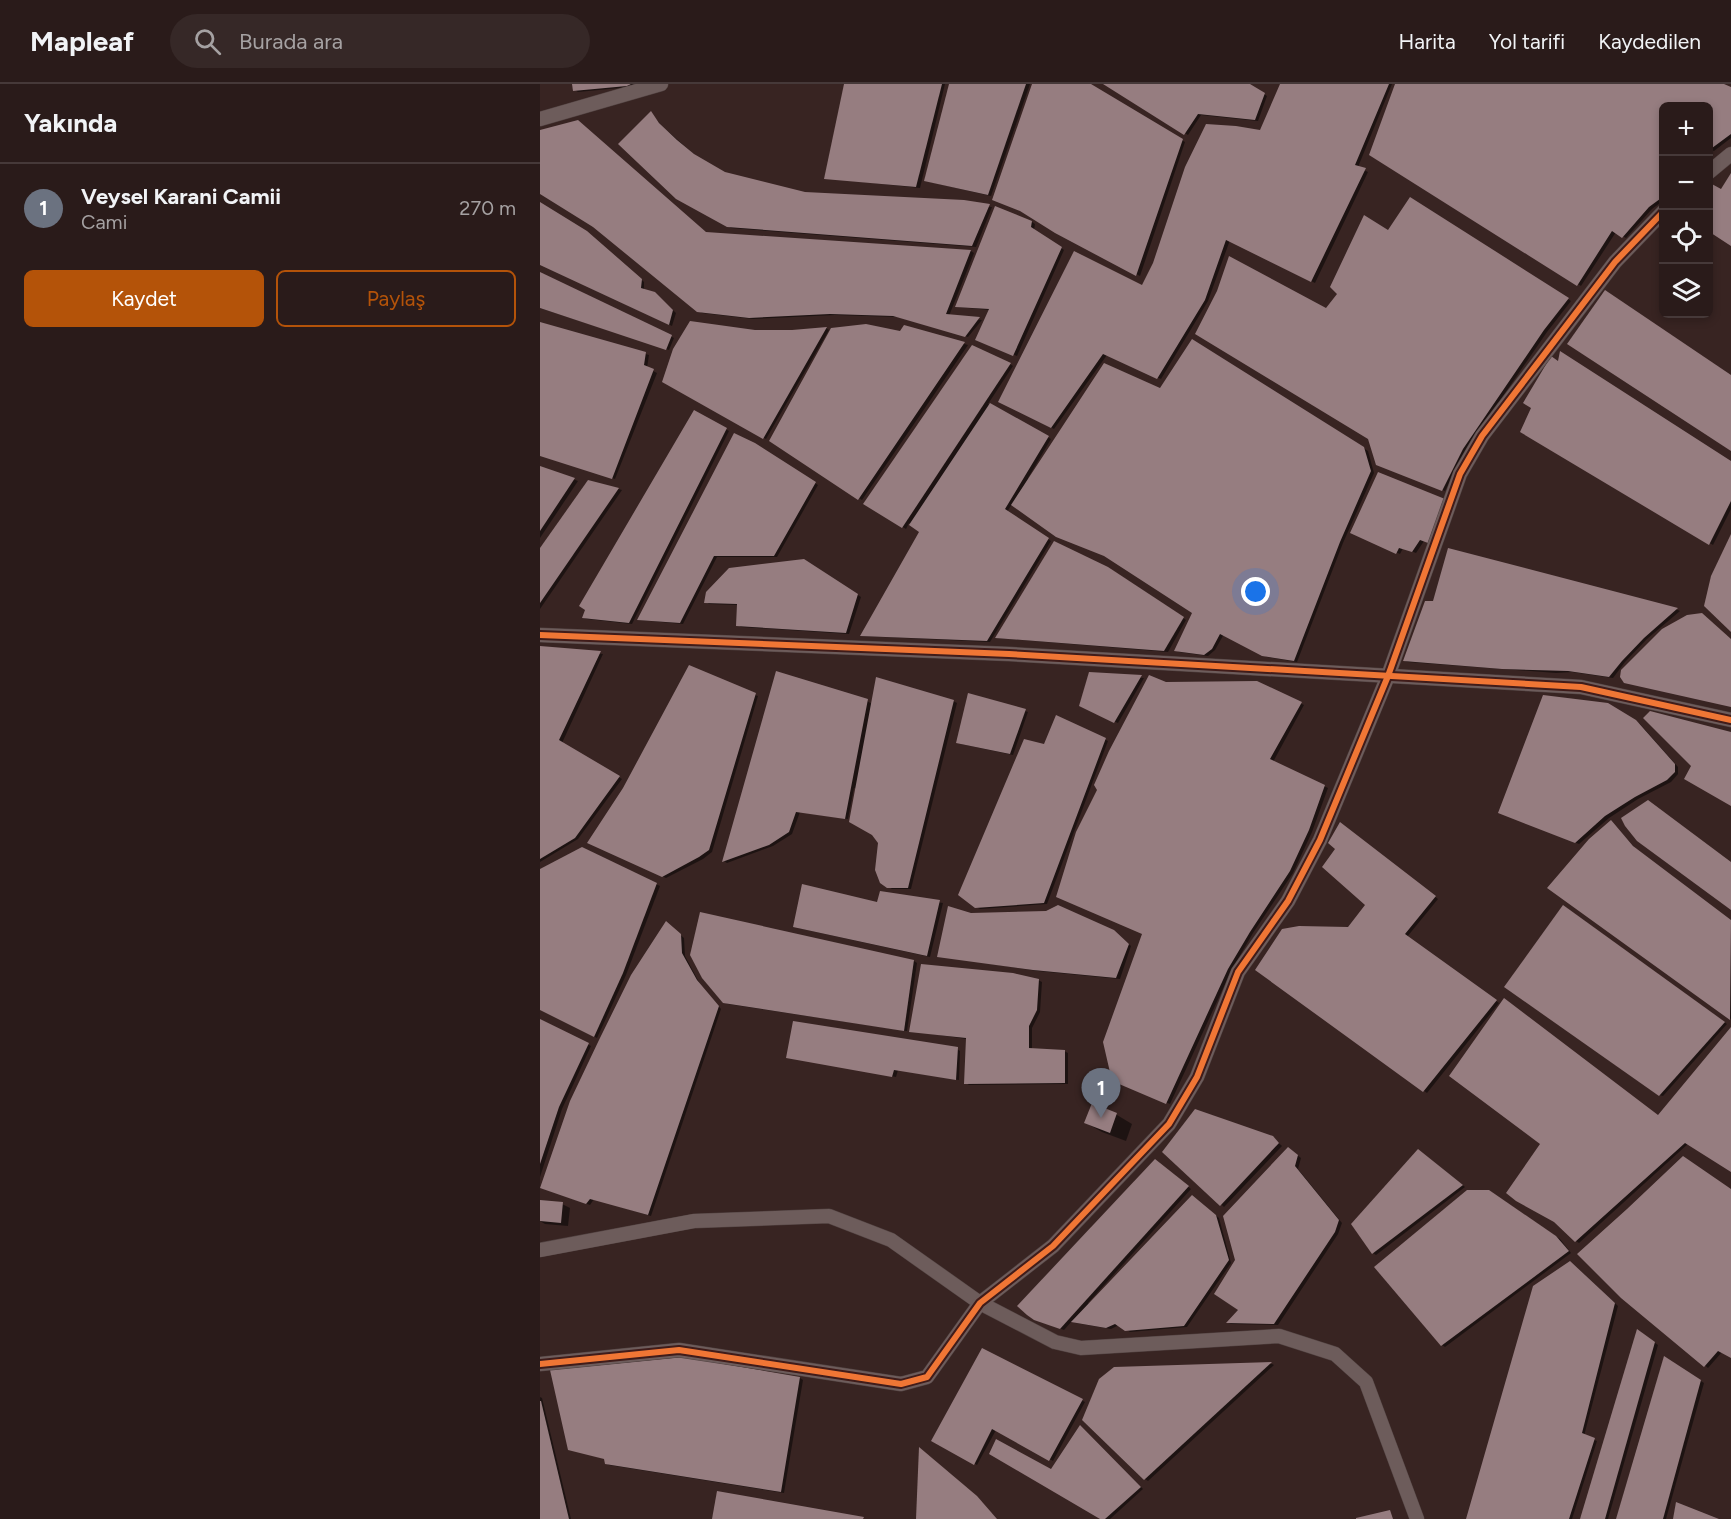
<!DOCTYPE html>
<html lang="tr">
<head>
<meta charset="utf-8">
<style>
  body { margin:0; font-family:Figtree,sans-serif; background:#362827; color:#f1f3f6 }
  .controls { position:absolute; right:18px; top:18px; display:grid; overflow:hidden; border-radius:9px; box-shadow:0 3px 9px #0003 }
  .controls button { width:54px; height:54px; display:grid; place-items:center; padding:0; border:0; border-bottom:2px solid #463939; background:#2a1b1a; color:#f1f3f6; font:30px sans-serif }
  .you { position:absolute; left:716px; top:508px; width:21px; height:21px; margin:-15px; border:4px solid #fff; border-radius:50%; background:#1a73e8; box-shadow:0 0 0 9px #1a73e833 }
  .badge { display:grid; place-items:center; width:39px; height:39px; border-radius:50%; background:#b45309; color:#fff; font-size:20px; font-weight:700 }
  .pin { position:absolute; translate:-50% -50px; filter:drop-shadow(0 2px 3px #0008) }
  .pin::after { content:''; position:absolute; top:32px; width:21px; height:18px; background:inherit; clip-path:polygon(0 0,100% 0,50% 100%) }
  .list { margin:0; padding:0; list-style:none }
  h2 { display:flex; justify-content:space-between; align-items:center; height:78px; margin:0; padding:0 24px; font-size:26px }
  h2 small { font-size:20px; font-weight:400; color:#a5a1a2 }
  .list li { display:grid; grid-template-columns:39px 1fr auto; gap:18px; align-items:center; box-sizing:border-box; height:90px; padding:0 24px; border-top:2px solid #463939 }
  .list b { display:block; font-size:22px; white-space:nowrap }
  .list p { margin:0; font-size:20px; white-space:nowrap; color:#a5a1a2 }
  .list em { font-size:20px; font-style:normal; color:#a5a1a2 }
  .actions { display:flex; gap:12px; padding:18px 24px }
  .actions a { flex:1; padding:14px 0; border:2px solid #b45309; border-radius:9px; text-align:center; font-size:21px; color:#b45309 }
  .actions .main { background:#b45309; color:#fff }
  .icon { flex:none; width:33px; height:33px; fill:none; stroke:currentColor; stroke-width:2; stroke-linecap:round; stroke-linejoin:round }
  .map { position:relative; flex:none; width:1191px; height:1435px; overflow:hidden }
  header { display:flex; align-items:center; gap:36px; box-sizing:border-box; height:84px; padding:0 30px; background:#2a1b1a; border-bottom:2px solid #463939 }
  header strong { font-size:28px }
  nav { display:flex; gap:33px; margin-inline-start:auto; font-size:21px }
  .search { width:420px; height:54px; background:#362827; display:flex; align-items:center; gap:15px; box-sizing:border-box; padding:0 21px; border-radius:33px; color:#a5a1a2; font-size:22px }
  main { display:flex }
  aside { flex:1; background:#2a1b1a }
  .map>svg:first-child { display:block }
  .shadow { fill:#0007 }
  .building { fill:#967d80 }
  .lines { fill:none; stroke-linecap:round; stroke-linejoin:round }
  .street-casing { stroke:#524342; stroke-width:15 }
  .street { stroke:#6d5c5b; stroke-width:14 }
  .cycleway-casing { stroke:#401c1a; stroke-width:10 }
  .cycleway { stroke:#f07635; stroke-width:6 }
</style>
</head>
<body>
<header>
<strong>Mapleaf</strong>
<div class="search"><svg class="icon" aria-label="search" viewBox="0 0 24 24"><circle cx="10" cy="10" r="6"/><path d="M15 15l6 6"/></svg>Burada ara</div>
<nav><a>Harita</a><a>Yol tarifi</a><a>Kaydedilen</a></nav>
</header>
<main>
<aside>
<h2>Yakında<small></small></h2>
<ul class="list">
<li><span class="badge" style="background:#6b7280">1</span><div><b>Veysel Karani Camii</b><p>Cami</p></div><em>270 m</em></li>
</ul>
<div class="actions"><a class="main">Kaydet</a><a>Paylaş</a></div>
</aside>
<div class="map">
<svg width="1191" height="1435" viewBox="0 0 1191 1435">
  <rect width="100%" height="100%" fill="#382422"/>
  <g class="shadow">
    <polygon points="34,0 97,0 90,3 38,8 35,6"/>
    <polygon points="306,0 405,0 380,104 285,94"/>
    <polygon points="410,0 490,0 451,112 386,97"/>
    <polygon points="493,0 549,0 645,58 600,192 515,147"/>
    <polygon points="566,0 708,0 727,12 718,37 661,31 648,51"/>
    <polygon points="741,0 852,0 818,83 828,88 775,199 690,156 668,217 621,295 567,271 514,345 460,317 603,203 721,48"/>
    <polygon points="856,0 1180,0 1191,5 1191,54 1174,67 1168,65 1168,22 1124,22 1124,116 1112,125 1086,154 1076,148 1041,202 830,71"/>
    <polygon points="111,29 122,42 157,73 185,90 265,109 452,123 436,163 191,144 137,113"/>
    <polygon points="0,48 167,149 431,167 434,169 409,232 442,236 428,253 358,233 295,231 213,235 162,229 54,142 0,108"/>
    <polygon points="870,115 1031,217 1007,248 926,366 905,407 841,382 849,148"/>
    <polygon points="0,120 50,150 104,198 104,206 118,212 136,229 132,242 0,180"/>
    <polygon points="492,138 495,140 494,146 524,166 477,272 440,257 450,226 417,223"/>
    <polygon points="0,189 134,254 129,266 0,224"/>
    <polygon points="0,240 109,271 107,284 117,289 75,395 0,371"/>
    <polygon points="364,243 428,261 322,416 231,357 361,248"/>
    <polygon points="286,244 289,246 226,355 124,297 215,247 252,248"/>
    <polygon points="652,257 828,367 834,389 803,459 757,578 727,573 684,550 675,566 668,572 639,568 636,566 654,529 568,473 472,420 467,428 511,457 450,558 322,552 381,448 369,439 366,445 325,420 470,280 473,282 448,320 511,355 488,394 490,395 620,306"/>
    <polygon points="993,324 1191,378 1191,425 1173,461 982,347"/>
    <polygon points="154,328 189,347 92,540 47,535 44,534"/>
    <polygon points="219,363 278,401 237,473 177,473 143,540 99,536"/>
    <polygon points="0,383 38,397 0,454"/>
    <polygon points="48,397 82,406 0,525 0,467"/>
    <polygon points="904,416 891,460 884,457 876,469 863,464 860,470 815,450"/>
    <polygon points="909,466 1138,526 1140,527 1107,555 1085,578 1073,594 1032,588 1016,589 868,578 865,577 894,519"/>
    <polygon points="264,477 321,513 309,550 201,543 198,541 199,521 169,520 166,518"/>
    <polygon points="572,487 646,536 628,568 457,554"/>
    <polygon points="0,564 63,570 22,659 82,695 38,755 0,778"/>
    <polygon points="551,590 604,594 578,639 541,622"/>
    <polygon points="717,599 764,621 733,678 788,704 772,748 753,789 713,849 691,887 630,1020 577,998 603,850 626,600"/>
    <polygon points="215,611 218,612 172,768 163,775 126,794 52,760"/>
    <polygon points="327,617 332,620 413,617 417,619 371,805 352,805 341,798 339,759 317,705 314,704 308,735 260,728 252,750 233,762 187,779 184,777"/>
    <polygon points="1072,623 1100,640 1138,683 1138,690 1131,698 1098,715 1069,734 1039,760 963,730"/>
    <polygon points="485,627 488,628 473,671 421,660"/>
    <polygon points="517,633 568,657 507,820 440,825 436,823"/>
    <polygon points="1071,738 1096,765 1191,837 1191,935 1009,803"/>
    <polygon points="803,741 898,815 867,853 959,919 887,1009 717,885 809,844 827,821 797,764"/>
    <polygon points="42,765 120,802 86,891 57,954 0,925 0,787"/>
    <polygon points="341,809 403,819 390,873 258,844 338,819"/>
    <polygon points="1026,825 1187,940 1123,1012 1119,1011"/>
    <polygon points="430,830 577,850 591,862 580,895 498,887 399,872"/>
    <polygon points="129,841 144,854 145,872 160,900 181,925 111,1132 54,1115 50,1121 5,1105"/>
    <polygon points="374,877 377,879 367,947 188,920 184,918"/>
    <polygon points="498,896 502,898 500,928 492,944 492,966 524,967 528,969 528,1000 429,1001 426,999 427,955 371,947"/>
    <polygon points="0,937 51,962 22,1025 0,1093"/>
    <polygon points="1191,946 1191,1087 1149,1059 1039,1159 1036,1157 1015,1137 1119,1033"/>
    <polygon points="417,965 420,967 419,996 358,986 356,993 248,973"/>
    <polygon points="553,1021 577,1031 592,1040 586,1057 562,1048 546,1039"/>
    <polygon points="733,1054 742,1062 684,1123 624,1068"/>
    <polygon points="752,1067 761,1074 758,1085 802,1139 798,1150 738,1241 691,1240 688,1239 700,1226 697,1176"/>
    <polygon points="881,1068 925,1103 836,1171 833,1169"/>
    <polygon points="619,1079 651,1105 548,1219 550,1221 655,1114 679,1134 691,1179 647,1243 590,1248 579,1241 571,1245 536,1239 532,1237 524,1246 499,1237"/>
    <polygon points="1191,1106 1191,1272 1182,1268 1168,1284 1082,1213"/>
    <polygon points="948,1108 1020,1155 1031,1169 905,1263 902,1261"/>
    <polygon points="0,1118 22,1120 30,1124 28,1142 5,1140 0,1137"/>
    <polygon points="1034,1181 1078,1222 1044,1352 1057,1357 1032,1435 928,1435"/>
    <polygon points="1098,1247 1118,1261 1068,1435 1042,1435"/>
    <polygon points="442,1266 545,1318 513,1377 456,1346 437,1381 393,1356"/>
    <polygon points="1125,1274 1164,1299 1126,1435 1078,1435"/>
    <polygon points="732,1280 734,1281 608,1397 605,1395 574,1285"/>
    <polygon points="260,1294 263,1296 244,1409 69,1381 66,1379 65,1375 30,1365"/>
    <polygon points="0,1313 2,1314 31,1435 0,1435"/>
    <polygon points="543,1345 603,1405 570,1435 563,1435 512,1387"/>
  </g>
  <g class="building">
    <polygon points="32,0 91,0 87,2 33,7"/>
    <polygon points="304,0 402,0 376,103 284,95"/>
    <polygon points="409,0 486,0 448,111 384,97"/>
    <polygon points="492,0 551,0 643,55 596,192 515,149 480,127 452,116"/>
    <polygon points="563,0 710,0 725,9 715,36 658,30 644,51"/>
    <polygon points="740,0 849,0 815,81 826,84 771,198 686,156 665,216 617,295 563,270 511,344 458,318 534,167 602,201 613,179 645,83 666,40 696,42 720,46"/>
    <polygon points="855,0 1184,0 1191,3 1191,50 1168,67 1168,22 1124,22 1124,112 1109,123 1082,154 1072,147 1037,202 829,71"/>
    <polygon points="111,27 119,39 137,56 154,70 185,88 265,108 424,116 450,120 432,162 187,143 136,115 78,60"/>
    <polygon points="38,36 166,148 431,166 406,230 440,233 425,253 353,232 290,230 209,234 157,228 53,143 0,110 0,46"/>
    <polygon points="1191,89 1191,162 1168,147 1168,101 1170,99 1181,105"/>
    <polygon points="870,113 1029,214 1004,246 923,365 902,407 836,381 828,355 655,250 677,207 689,172 786,224 797,210 790,203 824,131 848,146"/>
    <polygon points="0,118 47,147 102,195 101,204 115,208 133,226 129,241 0,181"/>
    <polygon points="455,122 492,137 491,143 522,163 473,272 435,256 449,225 415,223"/>
    <polygon points="0,188 132,251 126,266 0,224"/>
    <polygon points="1065,206 1191,291 1191,367 1027,260"/>
    <polygon points="150,237 215,246 252,246 287,243 223,355 122,298 133,265"/>
    <polygon points="0,238 106,268 104,281 114,285 72,395 0,372"/>
    <polygon points="326,240 360,247 364,241 425,258 318,416 229,357 291,244"/>
    <polygon points="652,255 824,363 831,387 800,458 754,577 722,572 680,550 672,565 664,571 634,567 652,529 564,472 516,453 471,421 564,279 620,304"/>
    <polygon points="432,261 471,279 362,444 323,420"/>
    <polygon points="1020,267 1191,377 1191,417 1169,461 980,348 991,324 983,319 1011,272 1018,277"/>
    <polygon points="450,319 509,352 465,425 509,454 447,557 320,552 379,448 369,441"/>
    <polygon points="154,326 187,344 89,539 42,534 45,526 39,522"/>
    <polygon points="194,349 215,359 276,398 234,472 174,472 140,539 97,536"/>
    <polygon points="0,382 35,394 0,447"/>
    <polygon points="838,388 905,415 888,459 880,456 872,468 859,464 856,470 810,449"/>
    <polygon points="48,396 79,404 0,519 0,464"/>
    <polygon points="1191,450 1191,548 1164,522 1171,492"/>
    <polygon points="514,457 568,483 644,533 624,567 455,554"/>
    <polygon points="908,464 1138,524 1104,554 1082,577 1069,593 1028,587 962,585 863,577 885,517 893,517"/>
    <polygon points="264,475 318,510 306,549 196,542 197,520 164,519 166,508 189,484"/>
    <polygon points="1162,529 1191,555 1191,623 1084,599 1080,593 1081,586 1122,545 1147,531"/>
    <polygon points="0,562 61,567 19,656 80,692 35,754 0,775"/>
    <polygon points="149,581 216,609 169,766 159,773 122,793 47,759 83,704"/>
    <polygon points="236,587 328,615 305,735 256,728 249,748 229,761 182,778"/>
    <polygon points="549,588 602,591 574,639 539,622"/>
    <polygon points="609,591 626,598 717,597 762,618 730,675 785,701 769,746 750,787 710,848 688,885 626,1020 572,997 563,958 602,850 516,813 536,748 557,706 554,701 569,667"/>
    <polygon points="336,593 414,616 368,804 347,804 340,799 335,786 338,759 332,751 309,738"/>
    <polygon points="428,609 486,625 470,670 416,659"/>
    <polygon points="1003,611 1068,619 1096,636 1135,680 1135,688 1127,696 1095,713 1065,732 1035,759 958,729"/>
    <polygon points="1110,627 1191,648 1191,722 1144,695 1151,682 1103,634"/>
    <polygon points="516,631 566,654 504,819 435,824 418,811 484,655 504,660"/>
    <polygon points="1108,716 1191,778 1191,826 1097,757 1085,742 1081,734"/>
    <polygon points="1071,736 1093,762 1191,836 1190,936 1007,804 1049,755"/>
    <polygon points="800,738 896,812 865,850 957,916 883,1008 715,886 742,845 759,842 808,843 825,821 782,783 795,765 788,759"/>
    <polygon points="42,763 117,799 83,889 54,953 0,926 0,785"/>
    <polygon points="262,800 337,818 340,807 400,816 387,872 253,843"/>
    <polygon points="518,821 574,846 589,860 576,894 493,886 397,873 408,822 431,829 506,827"/>
    <polygon points="1023,821 1185,938 1119,1012 964,903"/>
    <polygon points="160,828 374,876 364,947 183,919 162,894 150,871"/>
    <polygon points="126,837 141,850 142,869 157,896 179,922 108,1131 50,1115 46,1120 0,1104 30,1017 59,956 91,891"/>
    <polygon points="381,880 473,889 499,895 497,926 489,942 489,964 525,966 525,999 424,1000 426,954 369,948"/>
    <polygon points="964,914 1118,1031 1191,943 1191,1088 1145,1059 1035,1158 1014,1138 976,1117 966,1109 1000,1060 909,992"/>
    <polygon points="0,935 49,959 19,1023 0,1080"/>
    <polygon points="253,937 418,963 416,996 354,986 352,993 246,974"/>
    <polygon points="552,1019 577,1029 570,1049 544,1039"/>
    <polygon points="655,1025 733,1052 739,1059 680,1122 622,1068"/>
    <polygon points="748,1063 758,1071 755,1082 799,1136 795,1148 734,1240 686,1239 698,1226 674,1210 695,1176 683,1132"/>
    <polygon points="878,1065 923,1101 832,1170 811,1140"/>
    <polygon points="1143,1072 1191,1105 1191,1274 1178,1267 1164,1283 1081,1214 1037,1170 1087,1125"/>
    <polygon points="615,1075 649,1102 520,1245 494,1236 487,1231 477,1222"/>
    <polygon points="927,1106 949,1106 1016,1152 1029,1167 901,1262 834,1183"/>
    <polygon points="652,1111 676,1131 689,1176 644,1242 585,1247 575,1240 566,1244 531,1238"/>
    <polygon points="0,1116 23,1118 21,1139 0,1137"/>
    <polygon points="1030,1177 1075,1219 1042,1349 1055,1354 1029,1435 926,1435 993,1202"/>
    <polygon points="1097,1245 1115,1258 1065,1435 1040,1435"/>
    <polygon points="442,1264 543,1315 509,1377 452,1345 434,1381 391,1357"/>
    <polygon points="1124,1272 1161,1296 1123,1435 1076,1435"/>
    <polygon points="143,1273 260,1293 241,1408 65,1380 64,1375 28,1366 10,1286"/>
    <polygon points="732,1278 604,1396 542,1336 559,1295 574,1283"/>
    <polygon points="0,1317 1,1317 29,1435 0,1435"/>
    <polygon points="540,1341 601,1403 565,1435 560,1435 449,1370 456,1355 511,1385"/>
    <polygon points="379,1363 437,1412 457,1435 376,1435"/>
    <polygon points="177,1407 324,1433 323,1435 172,1435"/>
    <polygon points="1136,1418 1179,1435 1133,1435"/>
    <polygon points="850,1426 853,1435 816,1435 816,1434"/>
  </g>
  <g class="lines">
    <defs>
      <g id="street">
        <polyline points="0,35 121,0"/>
        <polyline points="1168,89 1191,70"/>
        <polyline points="0,551 469,570 1041,603 1191,636"/>
        <polyline points="0,1166 154,1137 289,1132 351,1156 440,1219 515,1258 541,1264 739,1252 795,1270 826,1298 877,1435"/>
        <polyline points="0,1280 139,1266 361,1300 387,1293 440,1219 513,1162 629,1040 657,993 698,888 748,817 780,756 848,592 920,390 942,352 1075,178 1124,127"/>
      </g>
    </defs>
    <use href="#street" class="street-casing"/>
    <use href="#street" class="street"/>
    <defs>
      <g id="cycleway">
        <polyline points="0,551 469,570 1041,603 1191,636"/>
        <polyline points="0,1280 139,1266 361,1300 387,1293 440,1219 513,1162 629,1040 657,993 698,888 748,817 780,756 848,592 920,390 942,352 1075,178 1124,127"/>
      </g>
    </defs>
    <use href="#cycleway" class="cycleway-casing"/>
    <use href="#cycleway" class="cycleway"/>
  </g>
</svg>
<div class="controls">
<button>+</button>
<button>−</button>
<button><svg class="icon" aria-label="locate" viewBox="0 0 24 24"><circle cx="12" cy="12" r="6"/><path d="M12 2v4M12 18v4M2 12h4M18 12h4"/></svg></button>
<button><svg class="icon" aria-label="layers" viewBox="0 0 24 24"><path d="M12 4l9 5-9 5-9-5zM3 14l9 5 9-5"/></svg></button>
</div>
<div class="you"></div>
<div class="pin badge" style="left:561px;top:1034px;background:#6b7280">1</div>
</div>
</main>
</body>
</html>
